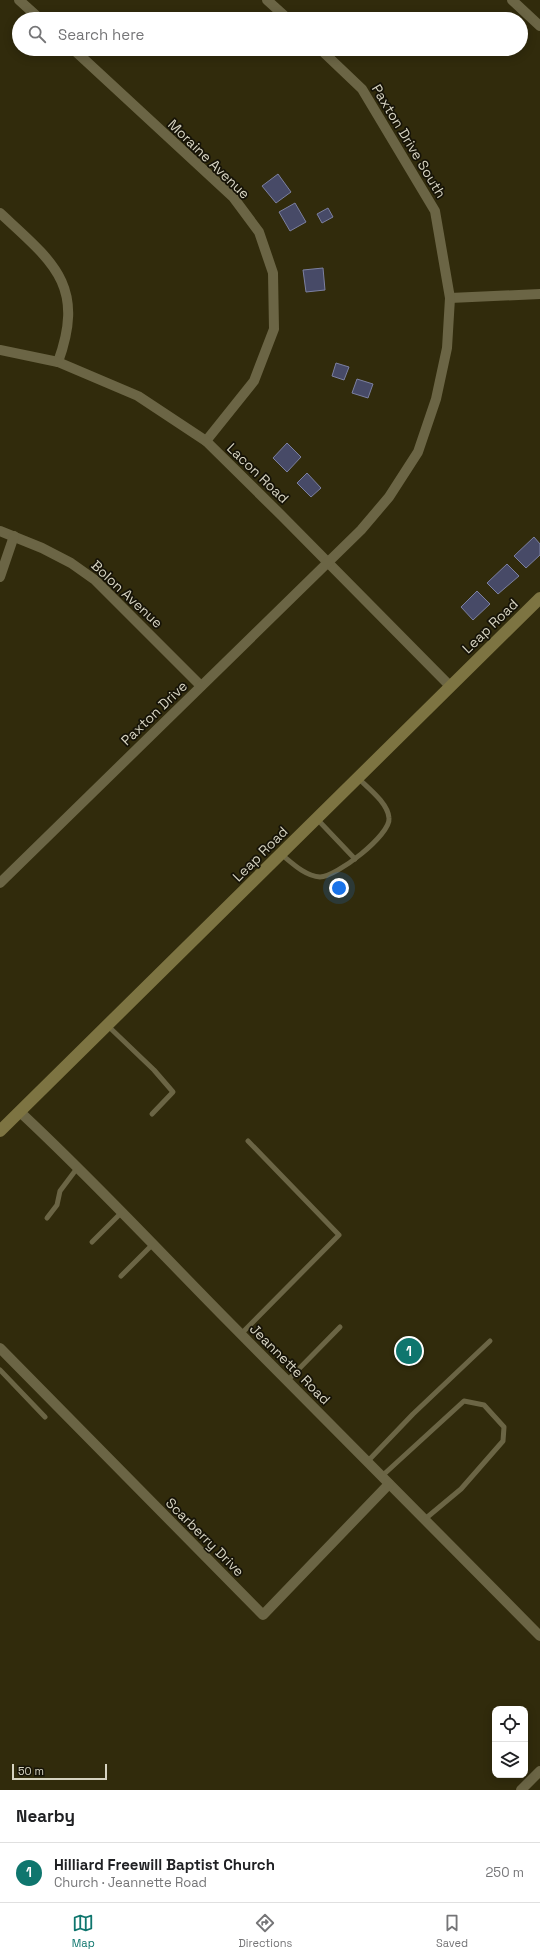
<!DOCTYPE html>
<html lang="en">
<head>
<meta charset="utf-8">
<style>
  body { margin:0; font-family:"Space Grotesk",sans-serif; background:#f2f2f2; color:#202124 }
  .controls { position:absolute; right:12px; bottom:12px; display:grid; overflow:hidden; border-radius:8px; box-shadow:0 2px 10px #0003 }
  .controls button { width:36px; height:36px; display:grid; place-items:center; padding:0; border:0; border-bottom:1px solid #e0e0e0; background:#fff; color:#202124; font:20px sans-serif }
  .scale { position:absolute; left:12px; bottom:10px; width:95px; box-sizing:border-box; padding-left:4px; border:2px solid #d6d3c1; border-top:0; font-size:11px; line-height:14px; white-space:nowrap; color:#d6d3c1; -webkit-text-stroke:3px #161307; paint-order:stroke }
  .you { position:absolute; left:339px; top:888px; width:14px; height:14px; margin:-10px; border:3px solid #fff; border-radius:50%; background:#1a73e8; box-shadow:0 0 0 6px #1a73e833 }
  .badge { display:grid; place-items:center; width:26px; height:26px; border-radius:50%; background:#0f766e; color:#fff; font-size:13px; font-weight:700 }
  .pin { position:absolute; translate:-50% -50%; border:2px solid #fff; box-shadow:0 1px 4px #0006 }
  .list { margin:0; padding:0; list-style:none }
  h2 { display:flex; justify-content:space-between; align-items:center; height:52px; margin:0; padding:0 16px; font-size:17px }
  h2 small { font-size:13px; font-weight:400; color:#757577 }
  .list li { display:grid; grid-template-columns:26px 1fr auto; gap:12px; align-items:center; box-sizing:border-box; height:60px; padding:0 16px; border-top:1px solid #e0e0e0 }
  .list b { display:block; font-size:15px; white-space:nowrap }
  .list p { margin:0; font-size:13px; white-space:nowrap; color:#757577 }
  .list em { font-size:13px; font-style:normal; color:#757577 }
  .icon { flex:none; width:22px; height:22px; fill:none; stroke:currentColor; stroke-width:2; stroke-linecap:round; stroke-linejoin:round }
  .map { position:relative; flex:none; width:540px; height:1790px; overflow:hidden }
  .search { position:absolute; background:#fff; box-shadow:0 2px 10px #0003; left:12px; right:12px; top:12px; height:44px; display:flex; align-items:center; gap:10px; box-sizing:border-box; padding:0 14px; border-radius:22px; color:#757577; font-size:15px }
  .sheet { height:112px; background:#fff }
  nav { display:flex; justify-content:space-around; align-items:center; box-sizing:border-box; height:56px; border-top:1px solid #e0e0e0; background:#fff; font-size:11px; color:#757577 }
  nav a { display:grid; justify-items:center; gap:2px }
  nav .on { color:#0f766e }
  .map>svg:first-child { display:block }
  .building { fill:#474a67; stroke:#7c80a0 }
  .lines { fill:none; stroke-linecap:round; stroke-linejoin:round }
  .lane { stroke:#6b6545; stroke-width:5 }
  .street { stroke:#6b6545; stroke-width:10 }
  .secondary { stroke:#7d7442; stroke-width:12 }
  .labels { text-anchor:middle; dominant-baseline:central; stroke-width:3.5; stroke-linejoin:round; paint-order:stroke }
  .street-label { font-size:14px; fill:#d6d3c1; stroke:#161307 }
</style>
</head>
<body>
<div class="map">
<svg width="540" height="1790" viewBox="0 0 540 1790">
  <rect width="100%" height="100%" fill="#312b0c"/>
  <g class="building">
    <polygon points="278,174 291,192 276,203 262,186"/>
    <polygon points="295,203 306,222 290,231 279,212"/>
    <polygon points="328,208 333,217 322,223 317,214"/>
    <polygon points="323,268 325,290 306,292 303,270"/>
    <polygon points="336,363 349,367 344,380 332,376"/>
    <polygon points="357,379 373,384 368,398 352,393"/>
    <polygon points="287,443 301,457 287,472 273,458"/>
    <polygon points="307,473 321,488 311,497 297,483"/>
    <polygon points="534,537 540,544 540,555 526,568 514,556"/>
    <polygon points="507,564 519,576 498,594 487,583"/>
    <polygon points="477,591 490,604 473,620 461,607"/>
  </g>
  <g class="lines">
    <g class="lane">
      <polyline points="317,819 355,859"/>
      <path d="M281,854C292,863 305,876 320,877C336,877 391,835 389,818C388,803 368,788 358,778"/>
      <polyline points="107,1025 154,1070 173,1092 152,1114"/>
      <polyline points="47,1218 57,1205 60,1191 78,1167"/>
      <polyline points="92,1242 122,1212"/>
      <polyline points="121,1276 153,1244"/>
      <polyline points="241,1334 339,1235 248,1141"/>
      <polyline points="0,1370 45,1417"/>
      <polyline points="287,1381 340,1327"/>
      <polyline points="367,1462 413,1414 490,1341"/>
      <polyline points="382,1476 464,1401 484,1405 504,1427 503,1441 461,1489 425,1519"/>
    </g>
    <g class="street">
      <polyline points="19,0 40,19"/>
      <polyline points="267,0 288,19"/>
      <polyline points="512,0 540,26"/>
      <polyline points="73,49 233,197 259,232 273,273 274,329 254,381 206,441"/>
      <path d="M0,213C53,262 86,285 58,362"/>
      <polyline points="450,298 540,294"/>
      <polyline points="0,350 58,362 138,396 206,441 282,516 450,686"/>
      <polyline points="0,531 42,548 71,563 95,580 201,686"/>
      <polyline points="0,577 14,536"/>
      <polyline points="0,883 361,530 389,497 418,452 436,399 447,348 450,298 435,211 362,89 320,49"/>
      <path d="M20,1112C91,1178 156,1248 224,1317C329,1424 435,1529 540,1636"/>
      <polyline points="0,1348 263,1615 389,1484"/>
      <polyline points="521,1790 540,1771"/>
    </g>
    <polyline class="secondary" points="0,1131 540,598"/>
  </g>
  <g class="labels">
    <g class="street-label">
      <text transform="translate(409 141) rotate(59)">Paxton Drive South</text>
      <text transform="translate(209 159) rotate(44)">Moraine Avenue</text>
      <text transform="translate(258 473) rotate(44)">Lacon Road</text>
      <text transform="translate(127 594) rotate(43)">Bolon Avenue</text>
      <text transform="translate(490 626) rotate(-44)">Leap Road</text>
      <text transform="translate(154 713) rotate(-44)">Paxton Drive</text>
      <text transform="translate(260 854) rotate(-45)">Leap Road</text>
      <text transform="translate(290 1364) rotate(45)">Jeannette Road</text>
      <text transform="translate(205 1537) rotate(45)">Scarberry Drive</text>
    </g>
  </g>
</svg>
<div class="controls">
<button><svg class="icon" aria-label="locate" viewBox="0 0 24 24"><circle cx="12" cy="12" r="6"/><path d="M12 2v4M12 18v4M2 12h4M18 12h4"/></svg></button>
<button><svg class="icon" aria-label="layers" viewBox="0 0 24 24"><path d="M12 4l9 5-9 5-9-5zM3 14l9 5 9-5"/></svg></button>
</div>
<div class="scale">50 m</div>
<div class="you"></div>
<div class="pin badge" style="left:409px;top:1351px">1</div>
<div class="search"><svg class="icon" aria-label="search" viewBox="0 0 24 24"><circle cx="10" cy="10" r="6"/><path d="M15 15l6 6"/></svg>Search here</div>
</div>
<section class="sheet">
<h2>Nearby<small></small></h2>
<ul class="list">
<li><span class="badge">1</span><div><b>Hilliard Freewill Baptist Church</b><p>Church · Jeannette Road</p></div><em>250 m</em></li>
</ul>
</section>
<nav>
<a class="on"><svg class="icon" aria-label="map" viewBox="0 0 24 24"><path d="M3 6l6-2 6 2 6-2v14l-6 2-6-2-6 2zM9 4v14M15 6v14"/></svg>Map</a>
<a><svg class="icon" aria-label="directions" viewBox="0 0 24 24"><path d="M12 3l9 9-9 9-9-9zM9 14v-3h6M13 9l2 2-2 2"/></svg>Directions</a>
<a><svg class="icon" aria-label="saved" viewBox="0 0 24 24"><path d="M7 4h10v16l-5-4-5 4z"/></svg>Saved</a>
</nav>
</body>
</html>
